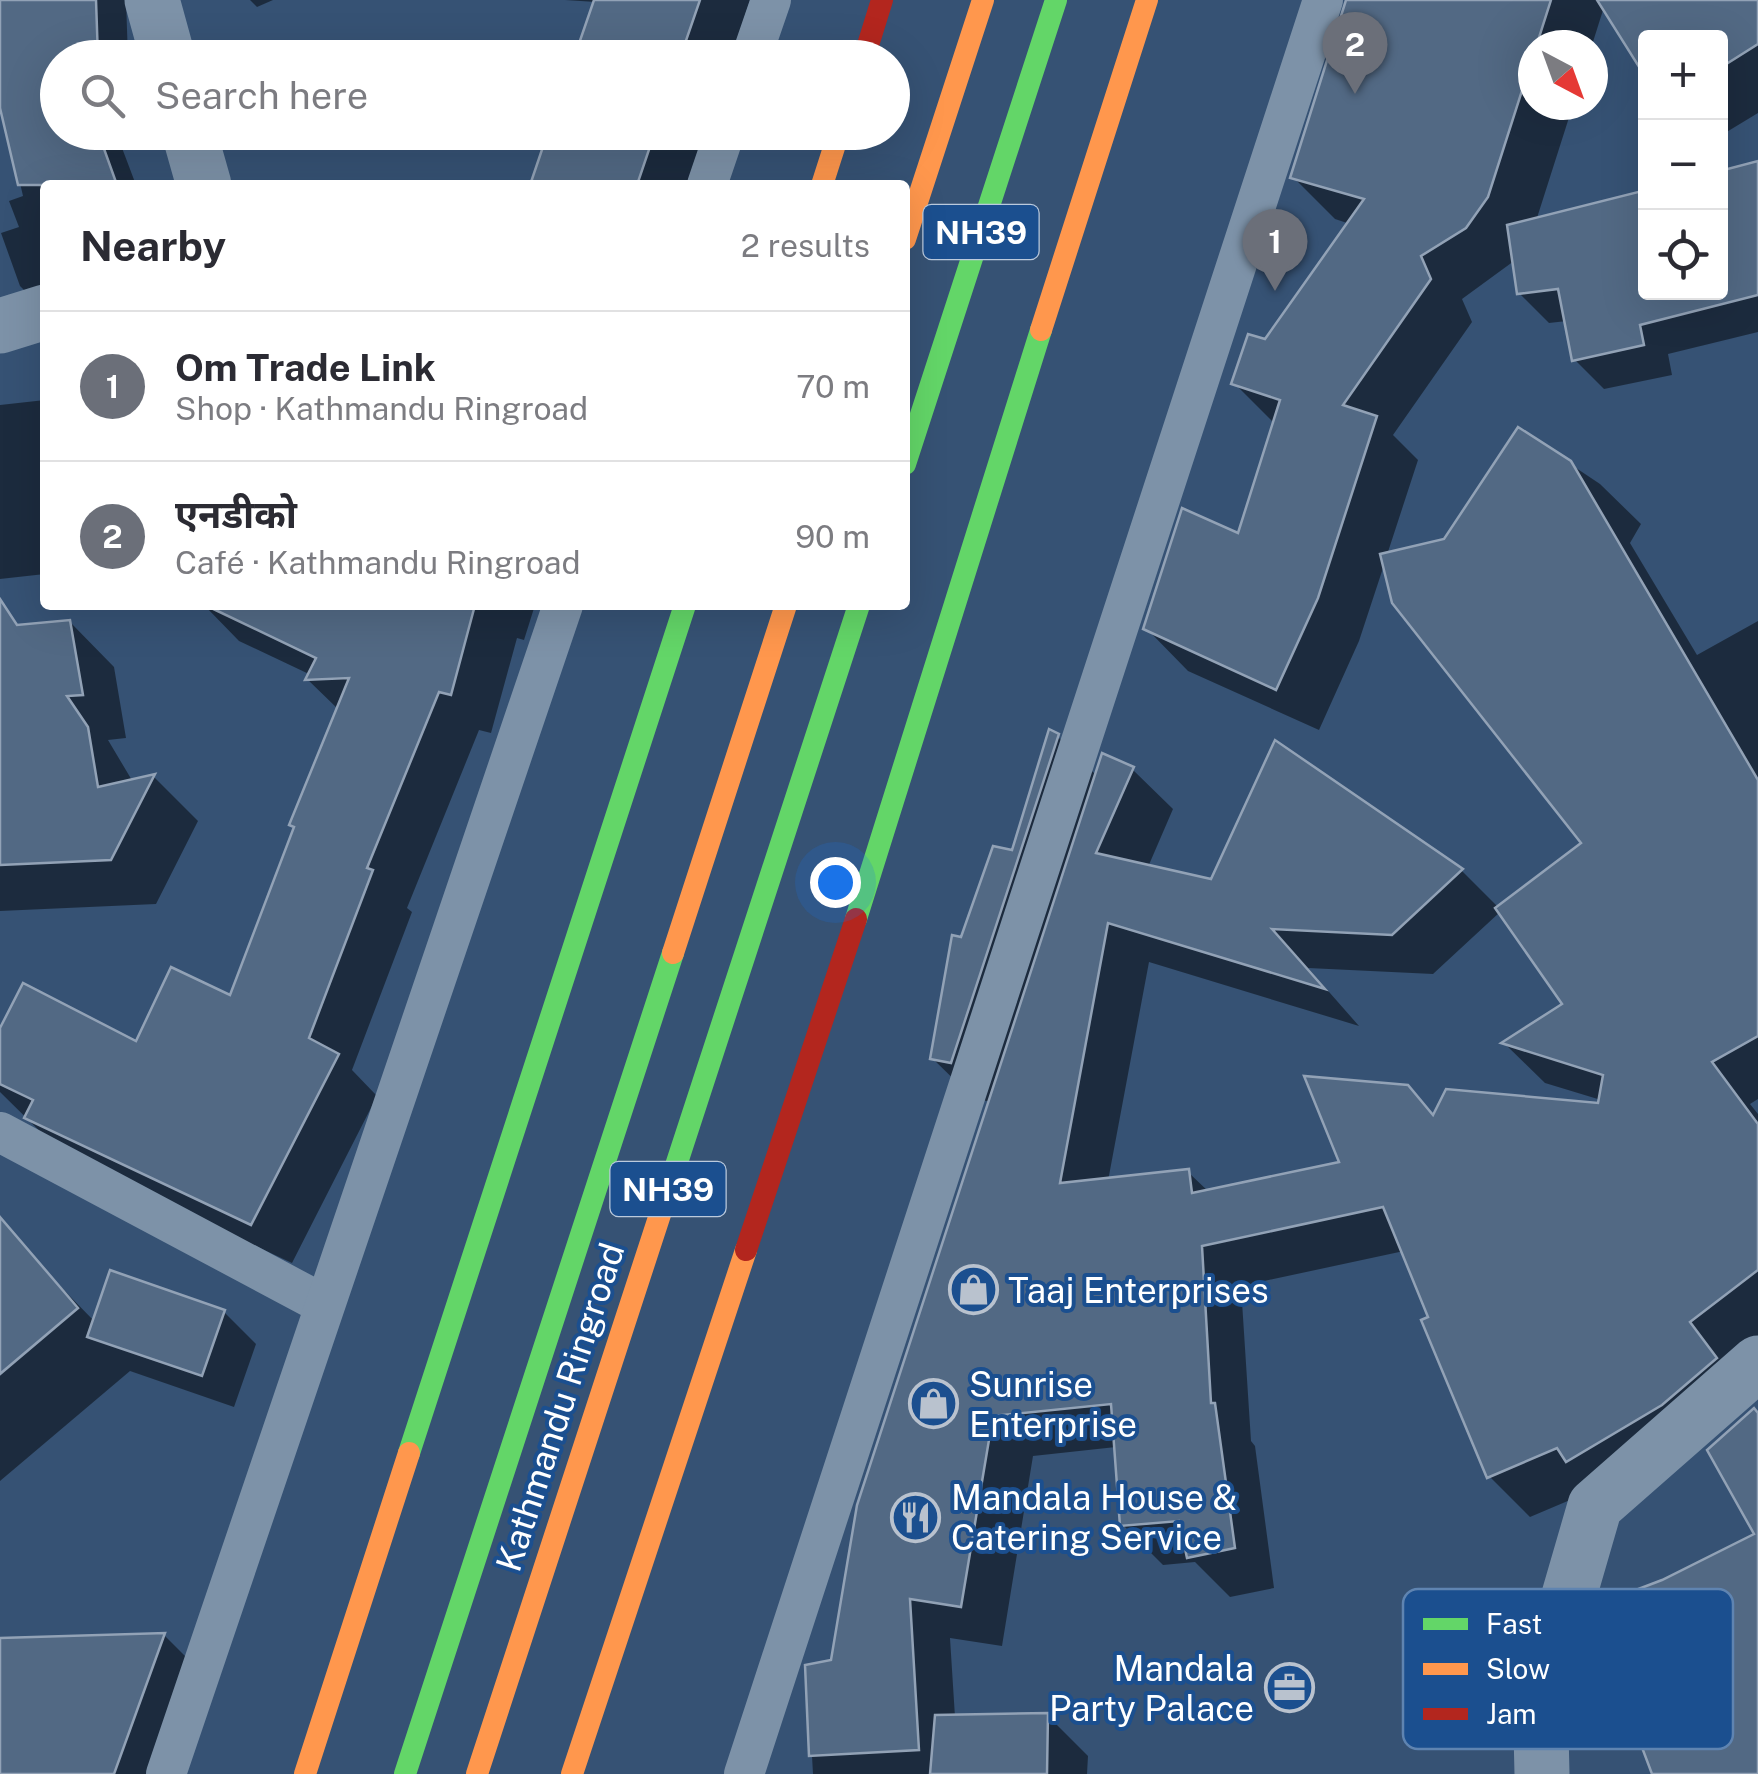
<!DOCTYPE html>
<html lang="en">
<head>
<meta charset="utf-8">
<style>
  body { margin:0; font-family:"Public Sans","Noto Sans Devanagari",sans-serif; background:#f7f7f7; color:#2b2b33 }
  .controls { position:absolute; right:30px; top:30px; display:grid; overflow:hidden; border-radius:10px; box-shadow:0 10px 40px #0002 }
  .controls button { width:90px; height:90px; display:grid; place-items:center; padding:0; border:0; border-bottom:2px solid #e1e1e2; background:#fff; color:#2b2b33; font:50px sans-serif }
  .compass { position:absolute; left:1518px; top:30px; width:90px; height:90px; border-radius:50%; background:#fff; box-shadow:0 10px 40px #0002; rotate:139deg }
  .you { position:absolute; left:835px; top:882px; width:35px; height:35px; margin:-25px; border:8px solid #fff; border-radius:50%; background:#1a73e8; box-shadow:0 0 0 15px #1a73e833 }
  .badge { display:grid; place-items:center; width:65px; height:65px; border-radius:50%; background:#6b6f79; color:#fff; font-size:32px; font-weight:700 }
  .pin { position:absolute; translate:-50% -82px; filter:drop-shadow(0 2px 5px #0008) }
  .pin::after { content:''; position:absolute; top:52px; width:35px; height:30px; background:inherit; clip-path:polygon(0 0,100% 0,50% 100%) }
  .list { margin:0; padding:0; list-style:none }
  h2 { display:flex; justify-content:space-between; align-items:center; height:130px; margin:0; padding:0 40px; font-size:42px }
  h2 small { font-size:32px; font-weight:400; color:#7c7c81 }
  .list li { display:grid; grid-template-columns:65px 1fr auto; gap:30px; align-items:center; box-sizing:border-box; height:150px; padding:0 40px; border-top:2px solid #e1e1e2 }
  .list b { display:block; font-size:38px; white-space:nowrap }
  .list p { margin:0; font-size:32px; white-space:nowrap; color:#7c7c81 }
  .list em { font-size:32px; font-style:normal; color:#7c7c81 }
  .icon { flex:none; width:55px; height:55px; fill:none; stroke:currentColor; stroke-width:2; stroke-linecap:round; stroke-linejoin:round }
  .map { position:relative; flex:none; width:1758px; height:1774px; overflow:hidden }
  .search { position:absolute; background:#fff; box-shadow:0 10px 40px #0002; left:40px; top:40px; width:870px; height:110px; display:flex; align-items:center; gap:25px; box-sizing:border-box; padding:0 35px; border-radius:55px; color:#7c7c81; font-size:38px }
  .panel { position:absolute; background:#fff; box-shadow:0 10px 40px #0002; left:40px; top:180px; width:870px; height:430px; border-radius:10px }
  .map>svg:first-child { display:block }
  .shadow { fill:#0007; fill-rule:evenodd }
  .building { fill:#526984; stroke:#92a2b6; stroke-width:2.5 }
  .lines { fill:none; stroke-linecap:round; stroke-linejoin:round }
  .lane { stroke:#7d92a8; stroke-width:40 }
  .street { stroke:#7d92a8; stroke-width:55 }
  .fast { stroke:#63d668; stroke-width:22 }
  .slow { stroke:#ff974d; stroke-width:22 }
  .jam { stroke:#b3261e; stroke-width:22 }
  .labels { text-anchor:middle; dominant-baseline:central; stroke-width:8; stroke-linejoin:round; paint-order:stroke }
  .shield { fill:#1b4f8f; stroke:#bbcadd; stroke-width:2.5 }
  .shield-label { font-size:32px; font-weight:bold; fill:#fff }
  .poi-label { font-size:35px; fill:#fff; stroke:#1b4f8f; text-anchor:start }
  .street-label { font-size:35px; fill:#fff; stroke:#1b4f8f }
  .key { fill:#1b4f8f; stroke:#5f84b1; stroke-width:2.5 }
  .key-label { font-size:28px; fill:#fff }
</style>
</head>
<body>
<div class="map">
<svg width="1758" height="1774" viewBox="0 0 1758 1774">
  <rect width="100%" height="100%" fill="#365274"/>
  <g class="shadow">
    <polygon points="0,0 126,0 128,58 58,58 58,132 116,132 136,185 45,185 45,311 20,286 1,233 19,227 9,201 23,196 0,96"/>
    <polygon points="250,0 273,0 257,7"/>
    <polygon points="565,0 750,0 731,58 577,58 596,2"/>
    <path d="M1348,0H1758V113L1720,136V38L1604,7L1592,45H1533V105H1573L1536,221L1646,292H1720L1758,164V332L1668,354L1672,375L1604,389L1574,359L1567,321L1549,323L1519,293L1514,261L1462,299L1472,322L1393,435L1418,460L1387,555L1445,541L1519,430L1600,484L1641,524L1630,543L1697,655L1758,621V1099L1750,1104L1758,1114V1341L1596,1489L1530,1517L1489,1476L1404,1251L1241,1286L1251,1441L1255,1446L1274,1588L1230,1597L1195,1562L1163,1565L1122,1524L1116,1447L1033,1456L1002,1646L950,1638L955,1717L1047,1715L1088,1756L1087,1774H813L807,1667L833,1662L991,1102L973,1098L932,1058L963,940L1014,853L1057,736L1097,776L1132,769L1173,809L1148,867L1213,881L1461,870L1499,908L1584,844L1385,562L1359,641L1319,730L1188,671L1146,628L1240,536L1275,424L1234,383L1350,224L1335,219L1293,177ZM1500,912L1566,1004L1505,1044L1545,1083L1601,1100L1600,1106L1435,1116L1407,1088L1342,1164L1209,1192L1188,1172L1108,1181L1149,962L1359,1026L1308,968L1433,974Z"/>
    <polygon points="550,132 706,132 689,185 532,185"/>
    <polygon points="45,400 45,574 0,579 0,405"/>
    <polygon points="204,605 535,605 524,640 517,638 491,733 479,730 407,908 412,912 352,1070 377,1096 292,1263 67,1158 0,1092 0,1034 138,1045 231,998 339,710 308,680 311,675 239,641"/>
    <polygon points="70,622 114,667 126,738 108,740 133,782 154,777 198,821 156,904 0,911 0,629"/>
    <polygon points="0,1245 24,1249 95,1322 224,1312 256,1344 234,1407 130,1371 0,1481"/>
    <polygon points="164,1635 215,1686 183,1774 0,1774 0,1640"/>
  </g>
  <g class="building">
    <polygon points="0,0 96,0 98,58 58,58 58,132 98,132 117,185 18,185 0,108"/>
    <polygon points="594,0 700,0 680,58 574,58"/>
    <polygon points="1346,0 1551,0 1488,197 1466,228 1421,256 1431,279 1343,405 1377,416 1318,598 1276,690 1143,629 1182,508 1238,533 1280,400 1231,384 1248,334 1265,339 1364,199 1290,178"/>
    <polygon points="1597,0 1758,0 1758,44 1720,68 1720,38 1646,38 1646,78"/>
    <polygon points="548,132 655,132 637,185 530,185"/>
    <polygon points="1758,161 1758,295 1640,325 1644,345 1572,361 1558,289 1517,294 1507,225 1646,190 1646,292 1720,292 1720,171"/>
    <polygon points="1518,427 1571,461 1758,780 1758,1036 1712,1062 1758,1124 1758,1270 1690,1322 1717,1358 1662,1405 1566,1462 1557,1448 1487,1478 1421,1320 1428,1317 1383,1207 1202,1246 1211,1403 1215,1403 1235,1548 1187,1558 1179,1521 1120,1526 1111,1404 993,1416 961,1607 910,1599 919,1750 809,1756 805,1665 831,1660 857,1505 1102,753 1134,767 1096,853 1211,879 1275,740 1463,869 1392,935 1272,929 1325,989 1108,923 1060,1183 1189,1169 1192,1193 1339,1162 1304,1076 1408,1085 1433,1115 1446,1089 1598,1103 1603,1075 1501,1043 1562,1004 1495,908 1581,843 1392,603 1380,554 1444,539"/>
    <polygon points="0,599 17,625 70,620 83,695 67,696 88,727 98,787 155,774 111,860 0,865"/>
    <polygon points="205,605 475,605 451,695 439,692 367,868 373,870 309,1038 339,1054 251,1225 24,1118 33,1100 0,1084 0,1028 23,983 136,1041 171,967 230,995 294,827 289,825 349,678 305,680 316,658"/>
    <polygon points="1049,729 1059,734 951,1063 930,1059 952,935 961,937 993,846 1012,850"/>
    <polygon points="0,1217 78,1308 0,1374"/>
    <polygon points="110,1270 225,1310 202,1376 87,1337"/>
    <polygon points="1754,1408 1758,1413 1758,1774 1652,1774 1594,1620 1599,1604 1662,1580 1754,1534 1707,1450"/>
    <polygon points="165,1633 114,1774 0,1774 0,1638"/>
    <polygon points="1048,1713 1047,1774 930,1774 935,1715"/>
  </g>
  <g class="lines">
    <g class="lane">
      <polyline points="751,58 771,0"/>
      <polyline points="707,185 725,132"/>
      <polyline points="0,1132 323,1304"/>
      <polyline points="166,1774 563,605"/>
      <polyline points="744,1774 1323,0"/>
    </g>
    <g class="street">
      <polyline points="152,0 168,58"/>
      <polyline points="189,132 204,185"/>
      <polyline points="0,326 45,312"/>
      <polyline points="1542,1774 1541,1732 1552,1654 1595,1506 1758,1363"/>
    </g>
    <g class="fast">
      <polyline points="905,464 1056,0"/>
      <polyline points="856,919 1041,330"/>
      <polyline points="668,1190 859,605"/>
      <polyline points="409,1453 685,605"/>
      <polyline points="405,1774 673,953"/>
    </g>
    <g class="slow">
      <polyline points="822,185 839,132"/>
      <polyline points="905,239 983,0"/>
      <polyline points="1041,330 1147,0"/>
      <polyline points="673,953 786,605"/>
      <polyline points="305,1774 409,1453"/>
      <polyline points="477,1774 668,1190"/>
      <polyline points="572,1774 746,1250"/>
    </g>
    <g class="jam">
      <polyline points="864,58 882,0"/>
      <polyline points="746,1250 856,919"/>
    </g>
  </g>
  <defs>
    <symbol id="shop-ring" viewBox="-11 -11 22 22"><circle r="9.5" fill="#1b4f8f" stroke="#b9c2ce" stroke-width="1.5"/><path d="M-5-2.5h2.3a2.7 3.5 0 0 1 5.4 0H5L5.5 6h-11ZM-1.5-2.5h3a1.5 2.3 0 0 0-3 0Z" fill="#b9c2ce"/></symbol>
    <symbol id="restaurant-ring" viewBox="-11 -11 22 22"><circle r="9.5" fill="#1b4f8f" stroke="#b9c2ce" stroke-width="1.5"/><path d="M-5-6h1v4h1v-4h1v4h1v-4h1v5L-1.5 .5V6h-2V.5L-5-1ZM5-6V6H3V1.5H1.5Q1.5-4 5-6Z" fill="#b9c2ce"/></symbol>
    <symbol id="office-ring" viewBox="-11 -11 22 22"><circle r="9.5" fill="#1b4f8f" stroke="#b9c2ce" stroke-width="1.5"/><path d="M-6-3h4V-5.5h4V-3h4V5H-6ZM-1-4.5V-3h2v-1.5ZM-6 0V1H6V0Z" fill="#b9c2ce"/></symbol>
  </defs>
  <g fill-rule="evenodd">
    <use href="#shop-ring" x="946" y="1262" width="55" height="55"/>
    <use href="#shop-ring" x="906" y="1376" width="55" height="55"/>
    <use href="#restaurant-ring" x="888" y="1490" width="55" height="55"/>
    <use href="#office-ring" x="1262" y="1660" width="55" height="55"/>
  </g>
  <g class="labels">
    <g class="shield">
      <rect x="923.5" y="205" width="115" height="54" rx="8"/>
      <rect x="610.5" y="1162" width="115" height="54" rx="8"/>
    </g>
    <g class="shield-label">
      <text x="981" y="232">NH39</text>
      <text x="668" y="1189">NH39</text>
    </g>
    <g class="poi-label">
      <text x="1008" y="1290">Taaj Enterprises</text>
      <text x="969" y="1384">Sunrise<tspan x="969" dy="40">Enterprise</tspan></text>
      <text x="951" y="1497">Mandala House &amp;<tspan x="951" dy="40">Catering Service</tspan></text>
      <text x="1254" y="1668" text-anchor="end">Mandala<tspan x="1254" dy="40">Party Palace</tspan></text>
    </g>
    <g class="street-label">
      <text transform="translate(560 1407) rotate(-72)">Kathmandu Ringroad</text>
    </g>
  </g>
  <rect x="1403" y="1589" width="330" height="160" rx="15" class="key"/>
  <rect x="1423" y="1618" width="45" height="12" fill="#63d668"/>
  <rect x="1423" y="1663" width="45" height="12" fill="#ff974d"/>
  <rect x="1423" y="1708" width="45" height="12" fill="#b3261e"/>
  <g class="key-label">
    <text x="1486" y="1634">Fast</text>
    <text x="1486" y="1679">Slow</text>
    <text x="1486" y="1724">Jam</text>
  </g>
</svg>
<div class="controls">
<button>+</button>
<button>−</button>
<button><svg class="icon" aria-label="locate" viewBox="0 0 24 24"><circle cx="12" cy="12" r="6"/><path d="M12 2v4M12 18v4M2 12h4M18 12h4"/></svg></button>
</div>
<svg class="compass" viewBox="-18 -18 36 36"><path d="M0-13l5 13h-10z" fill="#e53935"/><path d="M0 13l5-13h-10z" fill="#7c7c81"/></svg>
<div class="you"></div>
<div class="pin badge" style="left:1275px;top:291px">1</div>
<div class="pin badge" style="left:1355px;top:94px">2</div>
<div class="search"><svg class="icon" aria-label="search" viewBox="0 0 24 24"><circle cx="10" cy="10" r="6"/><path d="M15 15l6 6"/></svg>Search here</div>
<section class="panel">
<h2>Nearby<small>2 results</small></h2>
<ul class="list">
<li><span class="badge">1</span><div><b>Om Trade Link</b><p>Shop · Kathmandu Ringroad</p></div><em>70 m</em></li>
<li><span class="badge">2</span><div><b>एनडीको</b><p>Café · Kathmandu Ringroad</p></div><em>90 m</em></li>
</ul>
</section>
</div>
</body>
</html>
